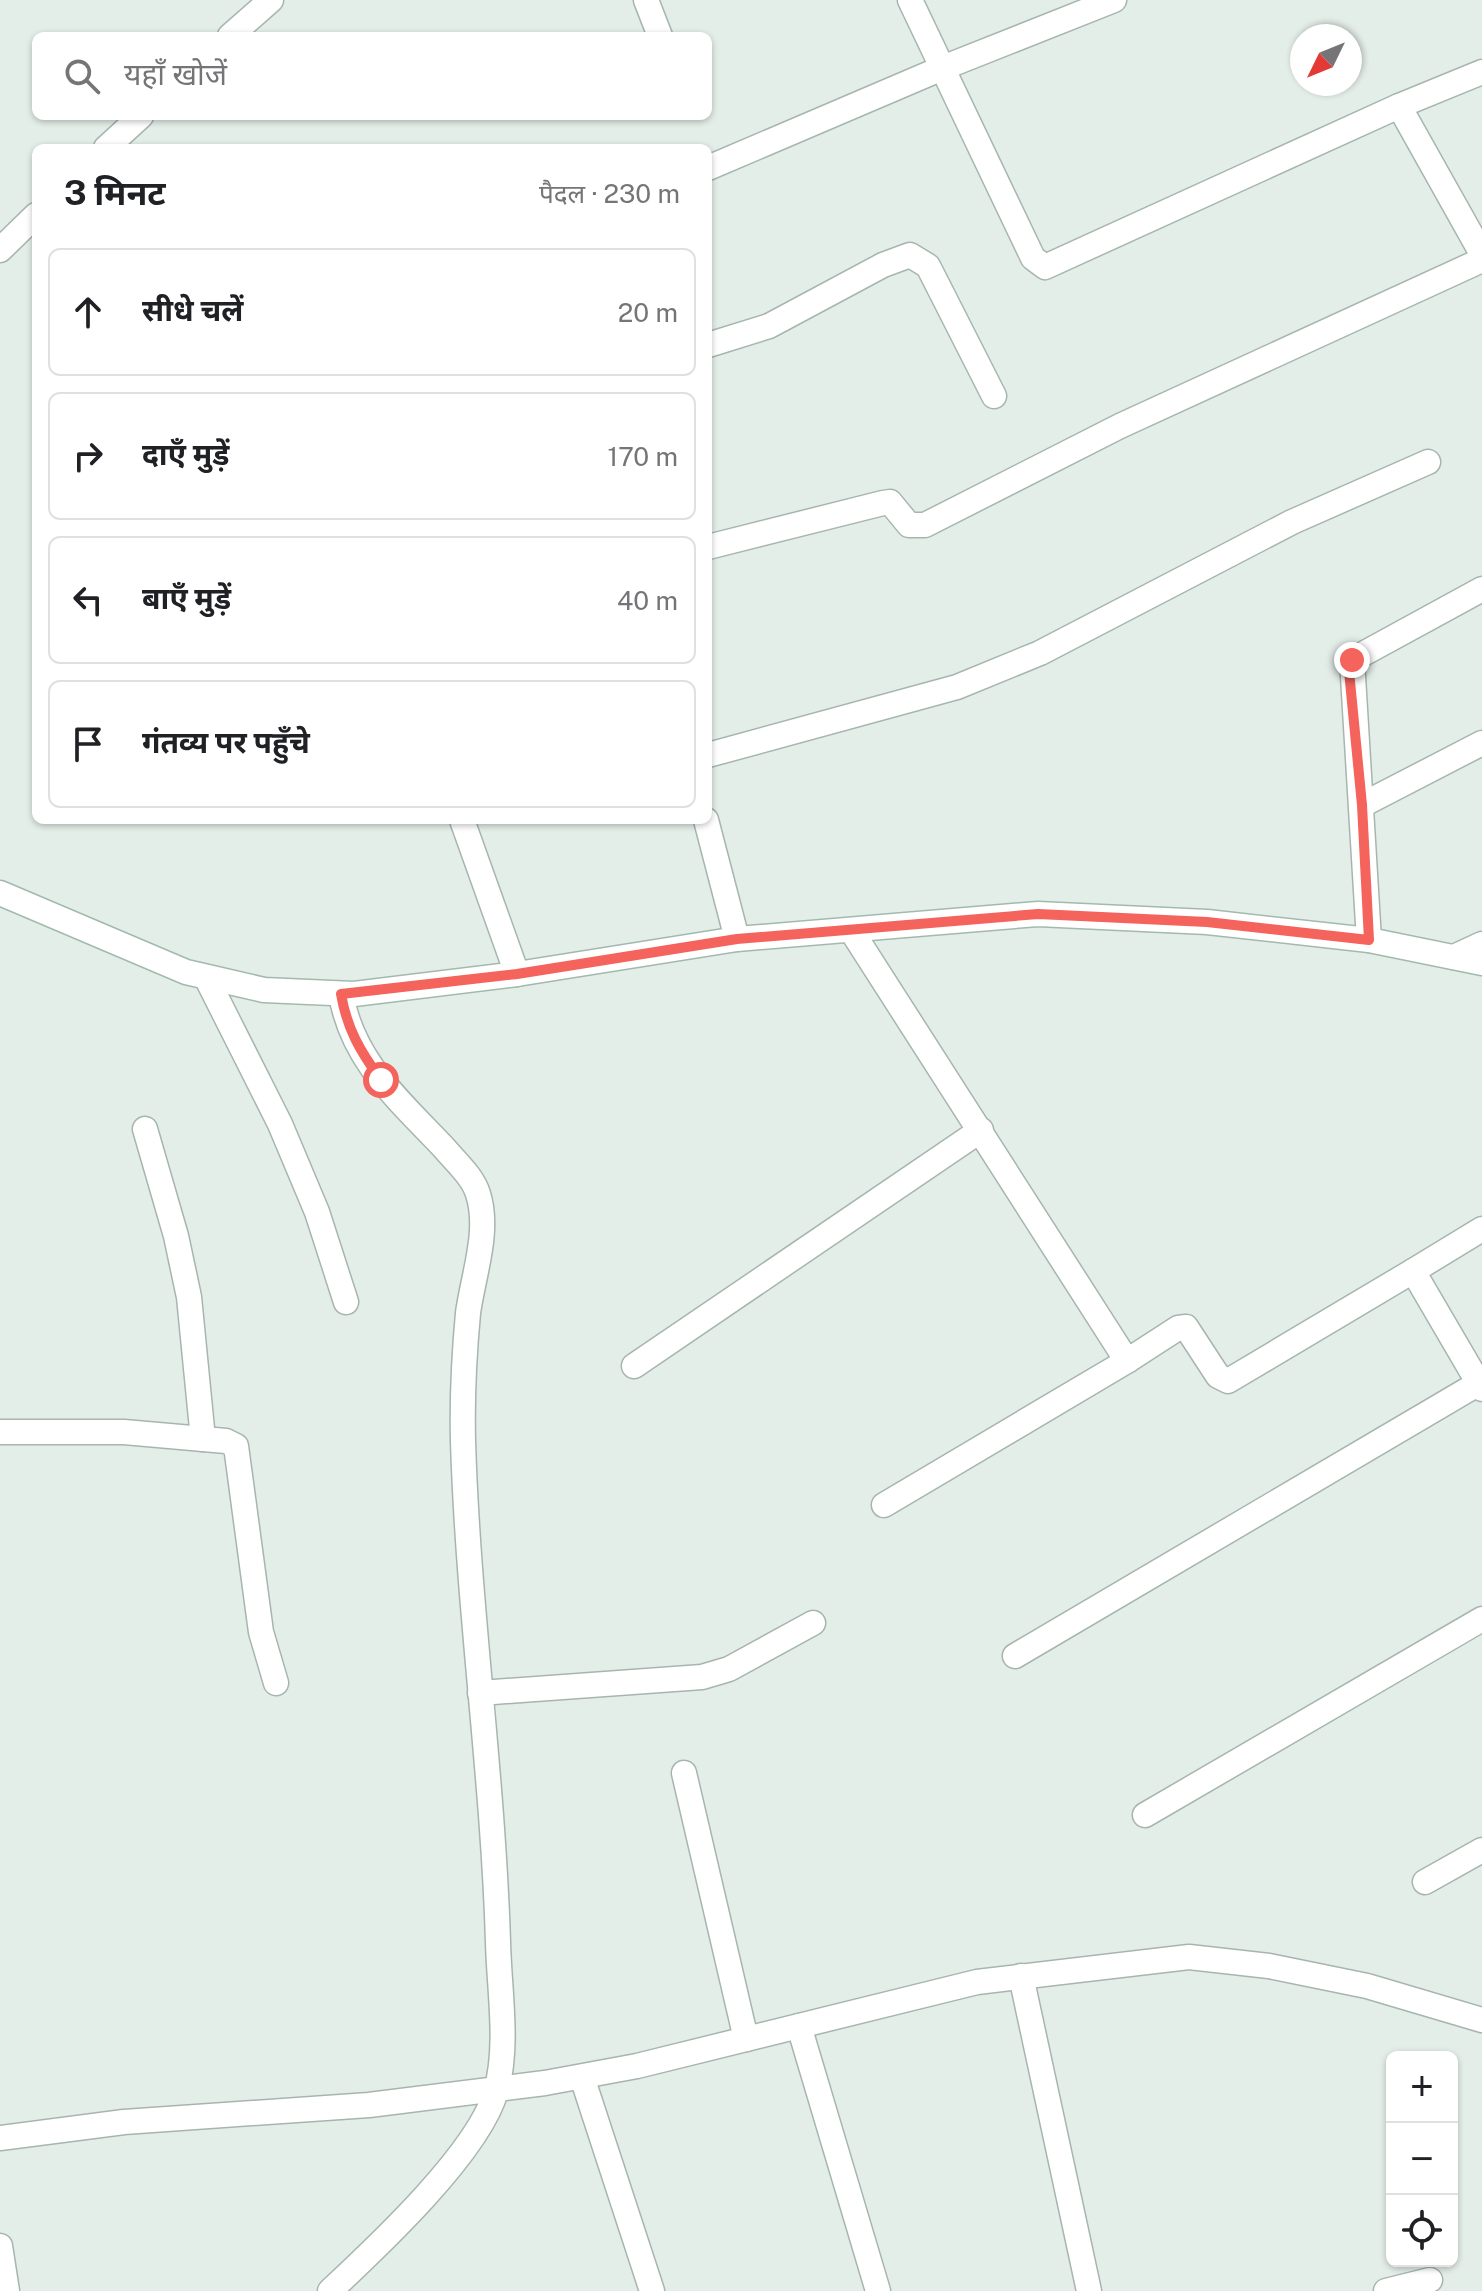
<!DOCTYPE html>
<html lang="hi">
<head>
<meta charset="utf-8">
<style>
  body { margin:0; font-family:"Public Sans","Noto Sans Devanagari",sans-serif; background:#f2f2f2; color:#202124 }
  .controls { position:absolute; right:24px; bottom:24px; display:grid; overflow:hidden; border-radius:12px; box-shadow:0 2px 6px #0004 }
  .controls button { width:72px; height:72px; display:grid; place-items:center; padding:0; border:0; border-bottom:2px solid #e0e0e0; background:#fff; color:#202124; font:40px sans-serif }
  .compass { position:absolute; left:1290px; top:24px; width:72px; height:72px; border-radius:50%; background:#fff; box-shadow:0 2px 6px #0004; rotate:227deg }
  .stop { position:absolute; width:24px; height:24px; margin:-18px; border:6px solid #f4635c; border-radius:50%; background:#fff }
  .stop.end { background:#f4635c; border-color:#fff; box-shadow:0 2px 8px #0008 }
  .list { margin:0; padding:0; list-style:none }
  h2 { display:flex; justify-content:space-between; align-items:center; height:104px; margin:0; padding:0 32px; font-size:34px }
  h2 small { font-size:26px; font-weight:400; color:#757577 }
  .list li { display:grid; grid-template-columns:52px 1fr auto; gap:24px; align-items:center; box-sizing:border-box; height:128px; margin:0 16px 16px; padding:0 16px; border:2px solid #e0e0e0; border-radius:12px }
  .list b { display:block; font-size:30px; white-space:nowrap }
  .list em { font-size:26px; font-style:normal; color:#757577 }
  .icon { flex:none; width:44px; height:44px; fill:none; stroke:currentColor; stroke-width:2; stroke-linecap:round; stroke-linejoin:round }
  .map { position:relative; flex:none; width:1482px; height:2291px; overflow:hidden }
  .search { position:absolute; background:#fff; box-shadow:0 2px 6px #0004; left:32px; top:32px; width:680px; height:88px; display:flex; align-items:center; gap:20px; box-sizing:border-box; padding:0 28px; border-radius:12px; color:#757577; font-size:30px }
  .panel { position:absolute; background:#fff; box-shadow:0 2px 6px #0004; left:32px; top:144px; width:680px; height:680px; border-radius:12px }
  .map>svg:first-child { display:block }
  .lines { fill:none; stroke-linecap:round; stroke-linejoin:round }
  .minor-casing { stroke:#a6b6ae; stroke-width:27 }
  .tertiary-casing { stroke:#a6b6ae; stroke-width:27 }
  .secondary-casing { stroke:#a2baad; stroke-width:27 }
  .minor { stroke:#fff; stroke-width:24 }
  .tertiary { stroke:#fff; stroke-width:24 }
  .secondary { stroke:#fff; stroke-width:24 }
  .route { stroke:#f4635c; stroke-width:10 }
</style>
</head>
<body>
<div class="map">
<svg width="1482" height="2291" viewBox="0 0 1482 2291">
  <rect width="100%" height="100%" fill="#e4eee8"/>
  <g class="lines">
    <defs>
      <g id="minor">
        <polyline points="646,0 660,36"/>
        <polyline points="910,0 1033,258 1045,267 1399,106 1482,72"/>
        <polyline points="230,36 271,0"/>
        <polyline points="1399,106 1482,254"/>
        <polyline points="106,148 141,116"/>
        <polyline points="708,168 940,69 1114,0"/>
        <polyline points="0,250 36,215"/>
        <polyline points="708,345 769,326 883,265 910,255 928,266 994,396"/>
        <polyline points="708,547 883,503 890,502 909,525 925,525 1120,426 1482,260"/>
        <polyline points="708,755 957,687 1040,653 1292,522 1428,462"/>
        <polyline points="1362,805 1482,743"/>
        <polyline points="462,820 517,974"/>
        <polyline points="706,820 737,939"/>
        <polyline points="851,930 1127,1361 1178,1328 1186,1327 1218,1376 1228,1381 1413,1271"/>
        <polyline points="1369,940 1352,660 1482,589"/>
        <polyline points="1454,957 1482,944"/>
        <polyline points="206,977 280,1124 317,1212 346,1302"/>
        <polyline points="145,1129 176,1236 189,1297 203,1439"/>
        <polyline points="1482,1229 1413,1271 1482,1389"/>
        <polyline points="634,1366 981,1130"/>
        <polyline points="0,1432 124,1432 226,1441 236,1446 261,1632 276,1683"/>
        <polyline points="884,1505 1127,1361"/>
        <polyline points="1015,1656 1479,1383"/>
        <polyline points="480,1693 702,1677 729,1669 813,1623"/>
        <polyline points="684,1773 746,2039"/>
        <polyline points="1145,1815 1482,1619"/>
        <polyline points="1425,1882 1482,1850"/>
        <polyline points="1021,1976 1089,2291"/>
        <polyline points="799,2026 878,2291"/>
        <polyline points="582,2077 652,2291"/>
        <polyline points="0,2138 124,2122 369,2105 545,2083 637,2066 977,1982 1189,1957 1269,1966 1367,1986 1482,2020"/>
        <path d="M330,2291C377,2247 479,2152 496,2091C509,2046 499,1989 498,1942C493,1775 468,1609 463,1441C462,1399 464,1356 468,1313C473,1276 490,1231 478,1194C473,1177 456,1162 445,1149C400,1101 352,1061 341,994"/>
        <polyline points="1386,2291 1430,2280"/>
      </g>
      <polyline id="tertiary" points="0,2246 7,2291"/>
      <polyline id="secondary" points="0,893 186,972 264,990 354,994 517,974 737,939 1038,914 1207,922 1369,940 1482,963"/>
    </defs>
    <use href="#minor" class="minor-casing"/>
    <use href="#tertiary" class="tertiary-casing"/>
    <use href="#secondary" class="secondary-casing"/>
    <use href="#minor" class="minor"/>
    <use href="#tertiary" class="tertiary"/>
    <use href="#secondary" class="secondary"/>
  </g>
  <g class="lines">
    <path class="route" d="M381,1080C360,1051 347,1029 341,994L517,974L737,939L1038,914L1207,922L1369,940L1362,805L1349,671L1352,660"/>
  </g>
</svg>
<div class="controls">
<button>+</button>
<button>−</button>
<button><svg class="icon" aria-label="locate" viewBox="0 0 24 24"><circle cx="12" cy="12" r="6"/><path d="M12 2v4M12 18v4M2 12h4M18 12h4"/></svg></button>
</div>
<svg class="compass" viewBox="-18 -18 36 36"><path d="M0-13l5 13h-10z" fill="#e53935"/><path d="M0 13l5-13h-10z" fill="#757577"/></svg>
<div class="stop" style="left:381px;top:1080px"></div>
<div class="stop end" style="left:1352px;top:660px"></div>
<div class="search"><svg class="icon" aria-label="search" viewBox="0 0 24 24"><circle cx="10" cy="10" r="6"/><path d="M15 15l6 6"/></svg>यहाँ खोजें</div>
<section class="panel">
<h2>3 मिनट<small>पैदल · 230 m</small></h2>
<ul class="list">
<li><svg class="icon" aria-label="ahead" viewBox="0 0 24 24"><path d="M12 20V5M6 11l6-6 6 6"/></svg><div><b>सीधे चलें</b></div><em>20 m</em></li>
<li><svg class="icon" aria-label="right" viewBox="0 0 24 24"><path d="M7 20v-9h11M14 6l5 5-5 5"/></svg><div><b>दाएँ मुड़ें</b></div><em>170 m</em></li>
<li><svg class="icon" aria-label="left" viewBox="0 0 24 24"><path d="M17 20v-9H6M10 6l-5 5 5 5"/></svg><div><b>बाएँ मुड़ें</b></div><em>40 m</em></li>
<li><svg class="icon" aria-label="arrive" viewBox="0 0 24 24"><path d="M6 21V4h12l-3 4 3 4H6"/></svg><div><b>गंतव्य पर पहुँचे</b></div></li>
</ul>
</section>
</div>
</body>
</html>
